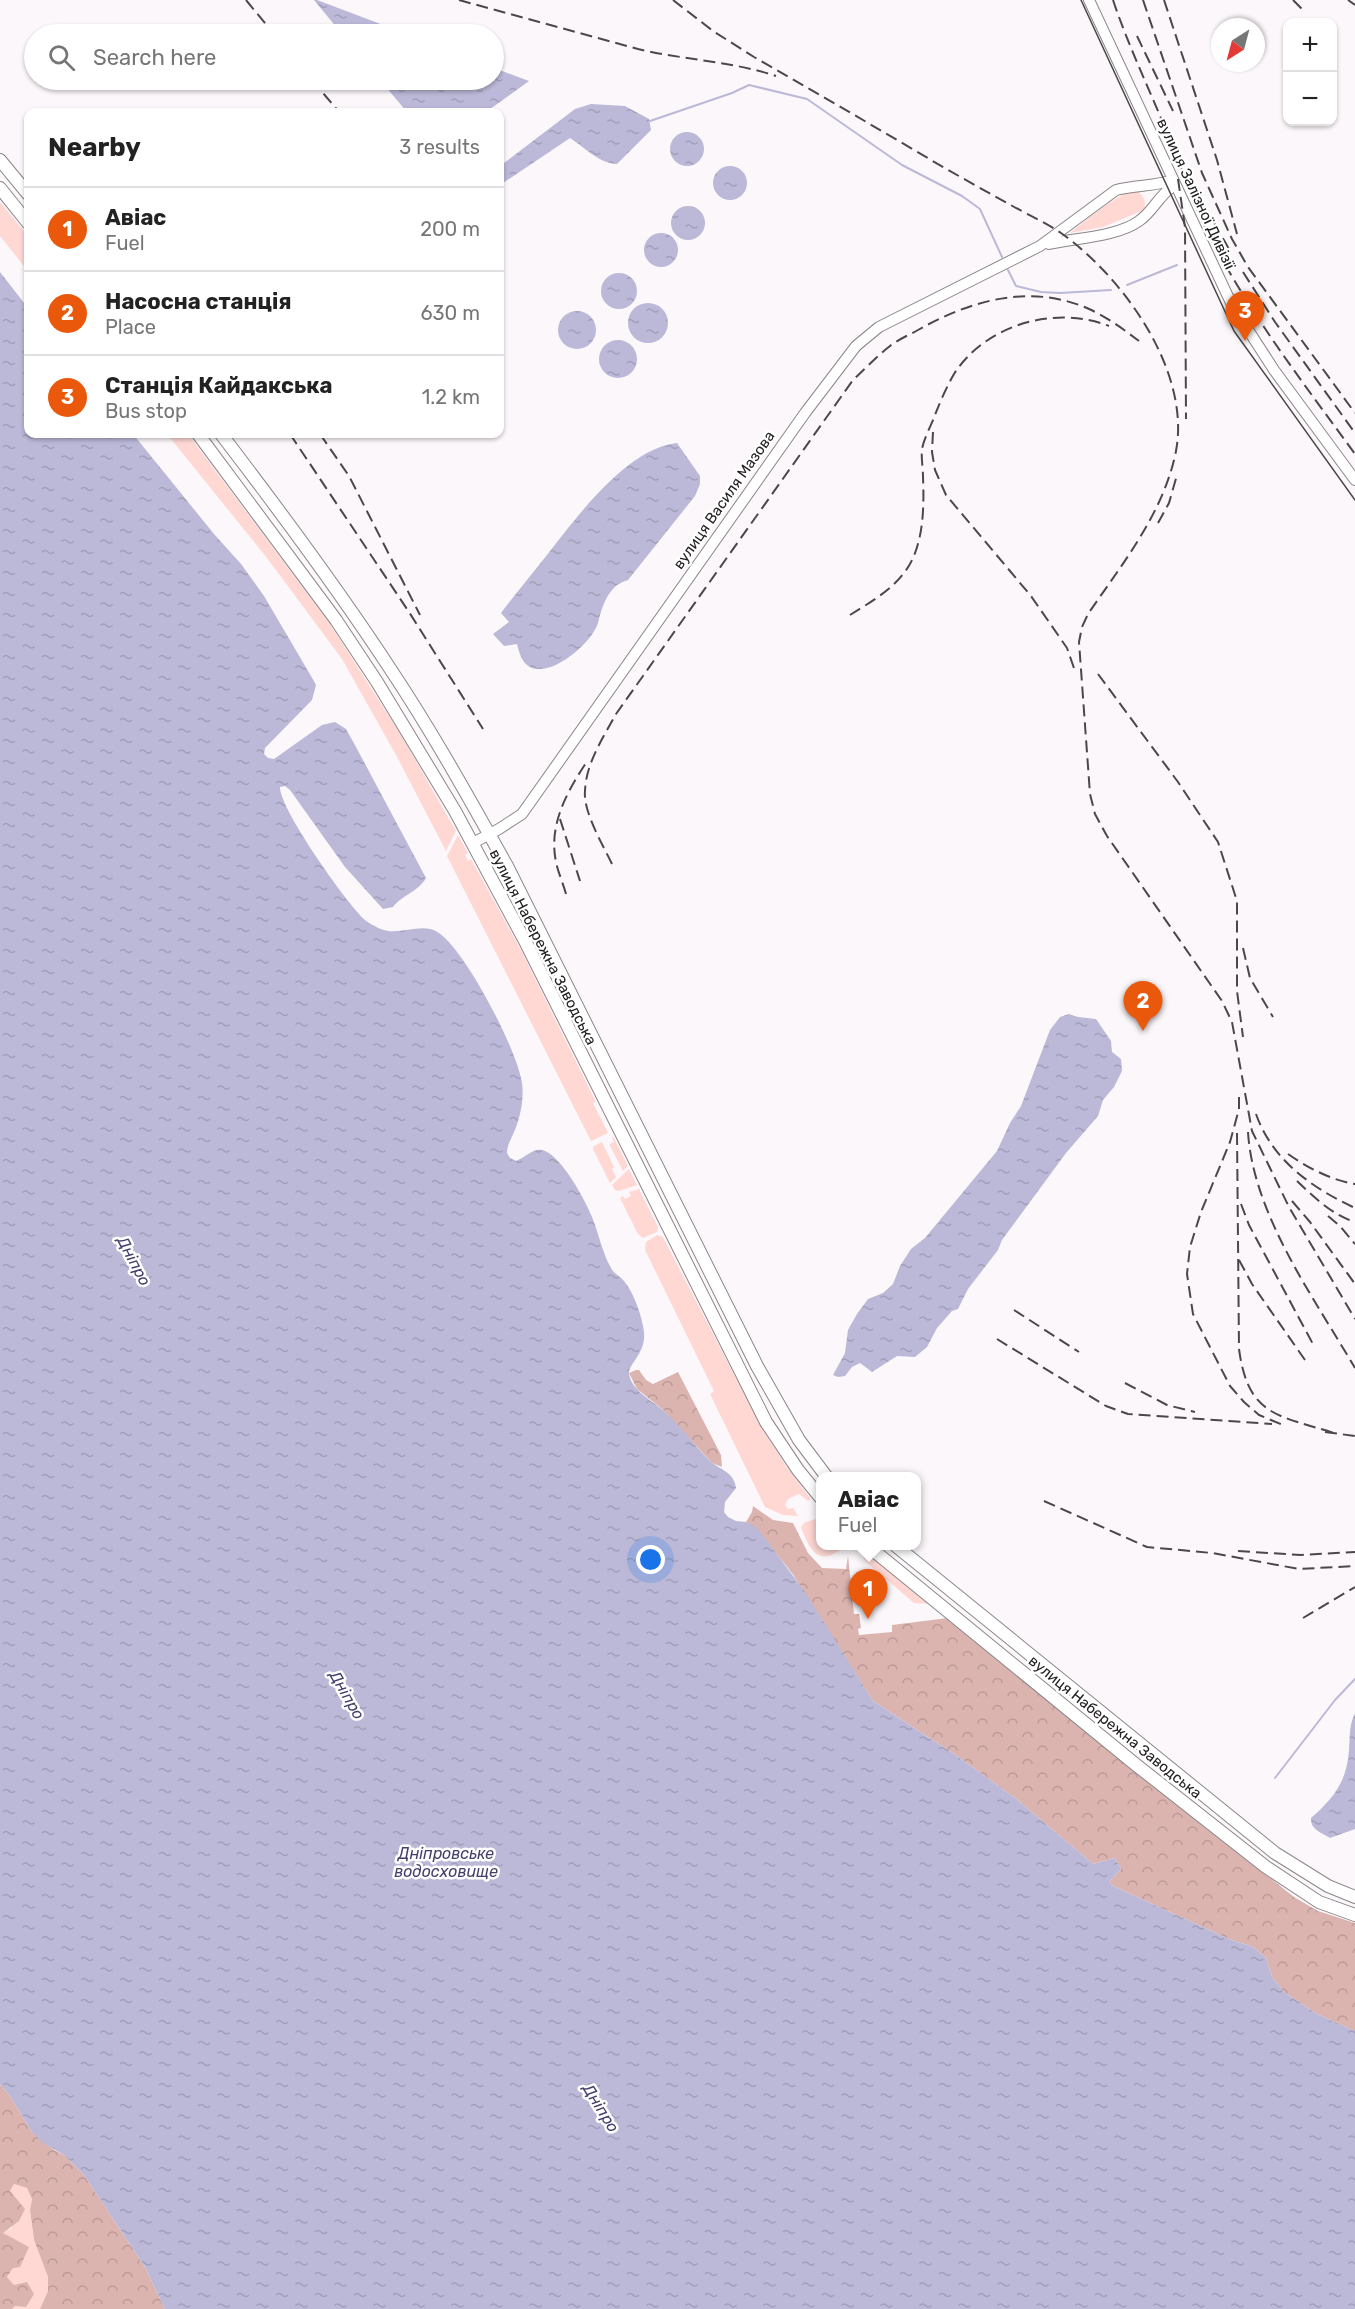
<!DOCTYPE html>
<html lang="en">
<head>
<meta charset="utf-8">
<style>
  body { margin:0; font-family:Rubik,sans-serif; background:#f6f6f6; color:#222 }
  .controls { position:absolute; right:18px; top:18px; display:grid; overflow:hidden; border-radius:12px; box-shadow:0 2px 4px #0004 }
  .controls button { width:54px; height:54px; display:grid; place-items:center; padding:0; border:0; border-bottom:2px solid #e0e0e0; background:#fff; color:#222; font:30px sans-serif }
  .compass { position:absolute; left:1211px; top:18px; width:54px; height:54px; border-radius:50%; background:#fff; box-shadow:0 2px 4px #0004; rotate:216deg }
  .you { position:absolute; left:651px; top:1560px; width:21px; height:21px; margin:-15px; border:4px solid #fff; border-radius:50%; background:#1a73e8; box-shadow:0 0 0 9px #1a73e833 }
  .badge { display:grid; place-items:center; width:39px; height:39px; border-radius:50%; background:#ea580c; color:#fff; font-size:20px; font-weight:700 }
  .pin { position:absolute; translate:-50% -50px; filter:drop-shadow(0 2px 3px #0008) }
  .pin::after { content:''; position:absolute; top:32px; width:21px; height:18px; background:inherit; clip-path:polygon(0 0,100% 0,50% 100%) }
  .popup { position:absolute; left:816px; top:1472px; width:105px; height:78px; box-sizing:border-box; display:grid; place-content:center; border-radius:12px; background:#fff; filter:drop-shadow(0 2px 4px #0005); font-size:20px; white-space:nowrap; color:#767676 }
  .popup b { font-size:22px; color:#222 }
  .popup::after { content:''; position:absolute; left:50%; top:100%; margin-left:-12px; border:12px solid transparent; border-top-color:#fff }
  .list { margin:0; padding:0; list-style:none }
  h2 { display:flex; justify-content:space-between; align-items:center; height:78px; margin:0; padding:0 24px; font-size:26px }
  h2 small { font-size:20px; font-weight:400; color:#767676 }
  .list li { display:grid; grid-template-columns:39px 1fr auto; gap:18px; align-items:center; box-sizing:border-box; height:84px; padding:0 24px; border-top:2px solid #e0e0e0 }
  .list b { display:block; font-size:22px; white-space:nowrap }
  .list p { margin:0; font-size:20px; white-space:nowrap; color:#767676 }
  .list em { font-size:20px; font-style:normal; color:#767676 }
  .icon { flex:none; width:33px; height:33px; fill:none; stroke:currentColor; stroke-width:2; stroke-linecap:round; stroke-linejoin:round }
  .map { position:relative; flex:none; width:1355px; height:2309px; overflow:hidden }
  .search { position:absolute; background:#fff; box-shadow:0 2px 4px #0004; left:24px; top:24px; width:480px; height:66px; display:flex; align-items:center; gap:15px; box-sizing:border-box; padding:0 21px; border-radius:33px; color:#767676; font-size:22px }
  .panel { position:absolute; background:#fff; box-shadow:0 2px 4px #0004; left:24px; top:108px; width:480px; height:330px; border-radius:12px }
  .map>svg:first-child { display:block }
  .green { fill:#ffd8d4 }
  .forest { fill:url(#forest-crowns) }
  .water { fill:url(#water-ripples) }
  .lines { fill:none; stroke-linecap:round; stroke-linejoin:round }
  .stream { stroke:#bbb8d8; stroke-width:2 }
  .tertiary-casing { stroke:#8b8689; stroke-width:12 }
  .primary-casing { stroke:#8b8689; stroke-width:14 }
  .tertiary { stroke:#fff; stroke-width:10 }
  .primary { stroke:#fff; stroke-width:12 }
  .tram { stroke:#4b4849; stroke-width:1.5 }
  .rail { stroke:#4b4849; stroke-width:2; stroke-dasharray:12 6; stroke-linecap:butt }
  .labels { text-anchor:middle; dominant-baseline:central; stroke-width:5; stroke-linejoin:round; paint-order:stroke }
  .street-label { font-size:15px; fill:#242223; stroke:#fff }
  .water-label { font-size:16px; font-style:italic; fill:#453f6c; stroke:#fff }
</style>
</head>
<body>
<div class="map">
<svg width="1355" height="2309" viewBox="0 0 1355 2309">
  <defs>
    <pattern id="forest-crowns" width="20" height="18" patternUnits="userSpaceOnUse" patternTransform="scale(1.5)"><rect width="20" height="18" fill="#dbb4b0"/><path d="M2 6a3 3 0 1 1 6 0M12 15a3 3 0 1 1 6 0" fill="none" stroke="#bc9a97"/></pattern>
    <pattern id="water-ripples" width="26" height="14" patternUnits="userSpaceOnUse" patternTransform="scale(1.5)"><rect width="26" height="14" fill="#bbb8d8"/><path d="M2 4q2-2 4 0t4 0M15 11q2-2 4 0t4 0" fill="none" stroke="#a19eb9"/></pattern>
  </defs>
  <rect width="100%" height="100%" fill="#fcf7fa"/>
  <g class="green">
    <path d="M1135,189C1143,195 1147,200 1144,210L1103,227L1070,233C1090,217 1111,199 1135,189Z"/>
    <polygon points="0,202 28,236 28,271 0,236"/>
    <polygon points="167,434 188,434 330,624 401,735 456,831 446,851 396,755 342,659 267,558"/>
    <polygon points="458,835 468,853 465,855 468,861 471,859 522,952 596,1102 593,1103 608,1133 591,1141 447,856"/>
    <polygon points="612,1137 614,1138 628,1166 623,1171 609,1144 614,1142"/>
    <polygon points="602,1142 614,1167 612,1169 616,1177 610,1183 593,1149 594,1146"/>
    <polygon points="629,1169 637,1185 619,1191 615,1190 612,1185"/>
    <polygon points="639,1189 658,1227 657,1232 643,1238 638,1234 620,1198 623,1196 625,1199 631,1196 629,1192"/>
    <polygon points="657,1235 663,1237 758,1421 786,1466 811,1499 808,1501 799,1494 788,1499 785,1505 788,1509 793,1508 798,1516 783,1515 765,1507 710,1394 714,1391 645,1250 646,1242"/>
    <path d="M820,1518V1546H845C820,1568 810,1552 801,1527L805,1522Z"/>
    <polygon points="863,1549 931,1604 914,1603 866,1562 863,1557"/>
    <polygon points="14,2184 27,2188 32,2199 30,2210 34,2240 48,2277 48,2291 40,2309 12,2309 15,2306 14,2285 7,2277 13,2268 2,2233 12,2228 10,2191"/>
  </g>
  <g class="forest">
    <polygon points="636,1370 639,1370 646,1380 653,1384 678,1372 721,1455 722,1467 712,1463 662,1409 637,1389 629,1373"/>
    <polygon points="753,1506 773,1520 793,1523 808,1553 822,1568 846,1569 848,1556 854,1614 859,1614 861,1628 858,1629 859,1635 892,1632 892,1625 948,1618 1294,1897 1318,1911 1355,1923 1355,2031 1317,2014 1284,1992 1272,1977 1266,1958 1253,1947 1229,1939 1113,1886 1109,1882 1121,1869 1115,1858 1093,1864 1015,1798 957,1756 873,1701 792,1573 755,1527 746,1522 752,1512"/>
    <polygon points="0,2084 10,2096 32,2132 54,2150 64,2155 84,2175 145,2267 165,2309 40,2309 48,2291 48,2277 34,2240 30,2210 32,2199 27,2188 14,2184 10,2191 25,2209 19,2221 3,2233 29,2247 20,2267 13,2268 7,2277 14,2285 27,2282 34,2294 26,2307 15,2306 12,2309 0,2309"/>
  </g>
  <g class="water">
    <polygon points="314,0 317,0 407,34 342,34"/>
    <polygon points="494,68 529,81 486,112 407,112 380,80 494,80"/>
    <path d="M591,104L625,106L649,119L651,130L617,164C600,164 584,147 570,138L500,185V166L575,109Z"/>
    <circle cx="687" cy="149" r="17"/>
    <circle cx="730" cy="183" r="17"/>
    <circle cx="688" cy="223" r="17"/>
    <circle cx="661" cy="250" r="17"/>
    <path d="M0,272L28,308V434H133L214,534L241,564L264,596L311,676L316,685L312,700L265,748L264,754L268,758L274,759L322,725L335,722L346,729L356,747L426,878C418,892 402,895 393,907L383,909L345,867L290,790L285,786L280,787C279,808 347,904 365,920C369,923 376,927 381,929C399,937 422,921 439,933C466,952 517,1049 522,1083C524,1097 521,1114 516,1127C513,1136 507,1144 507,1153L510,1158L516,1161C526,1157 535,1146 545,1151C563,1159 584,1198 592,1217C599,1234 602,1252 611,1268C614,1274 620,1276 624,1281C634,1293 642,1316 644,1332C646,1353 629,1363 629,1373C630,1388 649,1399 659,1407C678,1422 692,1443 709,1460C719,1470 734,1471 736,1488L725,1502L724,1512L728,1517L736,1521L746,1522L755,1526L765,1538L805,1592L873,1701L957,1756L1015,1798L1093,1864L1115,1858L1121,1869L1109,1882L1113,1886L1229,1939L1253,1947L1266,1958L1272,1977L1284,1992L1317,2014L1355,2031V2309H165L145,2267L84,2175L64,2155L43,2143L32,2132L10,2096L0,2084Z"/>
    <circle cx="619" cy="291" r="18"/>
    <circle cx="648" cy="323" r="20"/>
    <circle cx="577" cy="330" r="19"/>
    <circle cx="618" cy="359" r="19"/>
    <path d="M677,443L700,476V484L695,496L628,580C622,582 617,584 613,589C604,599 601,611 598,623C592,642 559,670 539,669C524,669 520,656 517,644L504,646L493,634L509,622L501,613C516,593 532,574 547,555C576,518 627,448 677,443Z"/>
    <polygon points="1069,1014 1078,1017 1096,1019 1111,1041 1112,1052 1121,1059 1122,1071 1114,1087 1103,1100 1098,1116 1066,1153 1002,1240 998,1250 968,1289 958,1309 952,1311 937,1328 927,1347 915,1357 897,1356 872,1372 860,1363 852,1367 845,1376 838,1377 833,1375 845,1353 848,1330 857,1314 868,1299 883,1293 893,1284 900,1266 911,1249 925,1238 997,1151 1010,1123 1021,1106 1050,1030 1060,1017"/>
    <path d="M1355,1713V1829L1330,1838C1321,1833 1310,1829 1311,1818C1334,1798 1347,1781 1349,1750C1350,1737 1349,1725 1355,1713Z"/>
  </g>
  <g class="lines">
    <g class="stream">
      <polyline points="650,121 732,93 749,85 807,99 902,165 962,196 980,209 1002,257"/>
      <polyline points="1008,270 1016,286 1041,292 1060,293 1111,290"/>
      <polyline points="1127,285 1177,265"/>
      <polyline points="1275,1778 1335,1700 1355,1679"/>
    </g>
    <defs>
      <g id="tertiary">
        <polyline points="1089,0 1232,305 1274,370 1355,480"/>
        <path d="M1049,244C1075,238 1117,237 1139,221C1153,212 1160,193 1175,185"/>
        <path d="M473,843L499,829L522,814L805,413L856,346L879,327L1040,246L1116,190C1135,185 1158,186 1173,180"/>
      </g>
      <g id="primary">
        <polyline points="0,160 28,194"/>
        <polyline points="0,188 28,223"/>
        <polyline points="198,434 336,620 377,682 455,811 526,943 766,1422 798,1470 820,1497"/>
        <path d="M221,434C280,511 338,589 391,670C433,733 470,800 507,866L757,1366L799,1440L826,1476"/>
        <polyline points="868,1546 1135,1764 1266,1867 1319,1902 1355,1915"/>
        <polyline points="896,1546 1275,1853 1328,1886 1355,1897"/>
      </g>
    </defs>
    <use href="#tertiary" class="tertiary-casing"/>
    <use href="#primary" class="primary-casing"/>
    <use href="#tertiary" class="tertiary"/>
    <use href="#primary" class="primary"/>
    <polyline class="tram" points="1081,0 1234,331 1355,500"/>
    <g class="rail">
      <polyline points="246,0 274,34"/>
      <path d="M459,0L638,49C684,60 731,61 776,76"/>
      <path d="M673,0L713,31L754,57C813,91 872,125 931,160C957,175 983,190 1009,204C1026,214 1045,222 1061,233C1123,277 1191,371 1176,451C1164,512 1123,563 1088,614L1082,627L1079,642L1090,794L1095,814L1107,836L1222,1001L1232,1022L1252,1131L1289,1207L1355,1319"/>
      <path d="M1113,0C1127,42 1146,82 1163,123C1180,161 1191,200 1210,237C1250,314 1304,384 1355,454"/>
      <polyline points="1143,0 1202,173 1232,239 1248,267 1355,413"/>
      <polyline points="1164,0 1217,160 1237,234"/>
      <polyline points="1293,0 1305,12"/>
      <polyline points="1348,0 1355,5"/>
      <polyline points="1137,36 1173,111"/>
      <polyline points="312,80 339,112"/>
      <polyline points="1178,179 1185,227 1186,419"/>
      <polyline points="1205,207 1229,249"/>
      <polyline points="1243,272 1275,322 1355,433"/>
      <polyline points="933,432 932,452 935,470 946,495 1031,596 1067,648 1075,671"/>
      <polyline points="290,434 409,612 483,729"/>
      <polyline points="320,434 349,476 420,615"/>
      <polyline points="1158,523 1169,503 1177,475"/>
      <path d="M850,615C874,600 901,585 913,558C924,533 924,503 923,477C923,468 921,458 922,449C924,438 931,426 935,415C940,402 947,386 954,374C986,324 1056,305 1109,326"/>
      <polyline points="1098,674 1178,782 1218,842 1237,901 1237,991 1243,1037"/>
      <polyline points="560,819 580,881"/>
      <path d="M612,864C603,845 583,812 585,791C586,763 603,738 616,714L853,380C865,369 877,356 890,346C899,339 909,335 918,330C971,300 1031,283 1089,309C1107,317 1123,329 1139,341"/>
      <path d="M566,894C563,883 558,872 556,862C548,824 568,790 588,760"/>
      <polyline points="1243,948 1250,978 1273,1017"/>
      <polyline points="1239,1097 1239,1109 1230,1142 1201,1212 1190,1247 1187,1274 1193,1314 1230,1386 1244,1402 1259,1415 1283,1425"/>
      <path d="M1256,1114C1272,1160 1312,1188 1355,1208"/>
      <path d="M1248,1132C1253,1214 1314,1298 1355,1368"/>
      <path d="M1237,1133L1239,1349C1248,1416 1277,1415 1334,1433"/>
      <path d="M1288,1154C1308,1168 1331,1180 1355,1184"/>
      <path d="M1297,1181C1314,1197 1332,1215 1355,1222"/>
      <polyline points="1292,1201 1310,1222 1355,1284"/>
      <polyline points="1241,1204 1249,1225 1314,1346"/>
      <polyline points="1328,1216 1340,1226 1355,1244"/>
      <polyline points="1239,1260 1252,1284 1305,1360"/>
      <polyline points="1014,1310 1079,1352"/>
      <polyline points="997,1339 1106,1406 1128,1414 1272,1424"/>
      <polyline points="1125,1383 1167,1405 1195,1412"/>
      <polyline points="1325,1432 1355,1436"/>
      <polyline points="1044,1501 1147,1547 1212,1553 1299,1569 1355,1566"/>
      <polyline points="1238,1551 1301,1555 1355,1552"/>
      <polyline points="1303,1618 1355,1587"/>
    </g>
  </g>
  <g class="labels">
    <g class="street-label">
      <text transform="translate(1196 194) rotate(65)">вулиця Залізної Дивізії</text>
      <text transform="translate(724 500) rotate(-55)">вулиця Василя Мазова</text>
      <text transform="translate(543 947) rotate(63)">вулиця Набережна Заводська</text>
      <text transform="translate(1115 1727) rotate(39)">вулиця Набережна Заводська</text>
    </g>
    <g class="water-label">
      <text transform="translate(134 1261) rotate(62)">Дніпро</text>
      <text transform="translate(347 1695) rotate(60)">Дніпро</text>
      <text x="446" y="1853">Дніпровське<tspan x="446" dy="18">водосховище</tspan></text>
      <text transform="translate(601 2108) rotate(58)">Дніпро</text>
    </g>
  </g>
</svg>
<div class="controls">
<button>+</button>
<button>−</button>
</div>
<svg class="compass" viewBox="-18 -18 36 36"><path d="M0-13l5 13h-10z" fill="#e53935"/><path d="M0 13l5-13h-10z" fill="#767676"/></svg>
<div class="you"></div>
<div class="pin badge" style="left:868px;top:1619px">1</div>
<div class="popup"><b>Авіас</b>Fuel</div>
<div class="pin badge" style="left:1143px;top:1031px">2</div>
<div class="pin badge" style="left:1245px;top:341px">3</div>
<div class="search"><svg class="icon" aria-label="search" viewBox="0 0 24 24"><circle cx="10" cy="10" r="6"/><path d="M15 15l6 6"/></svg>Search here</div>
<section class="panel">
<h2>Nearby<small>3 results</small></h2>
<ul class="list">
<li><span class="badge">1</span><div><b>Авіас</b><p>Fuel</p></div><em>200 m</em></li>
<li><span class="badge">2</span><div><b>Насосна станція</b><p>Place</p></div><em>630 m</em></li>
<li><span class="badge">3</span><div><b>Станція Кайдакська</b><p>Bus stop</p></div><em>1.2 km</em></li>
</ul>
</section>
</div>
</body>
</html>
